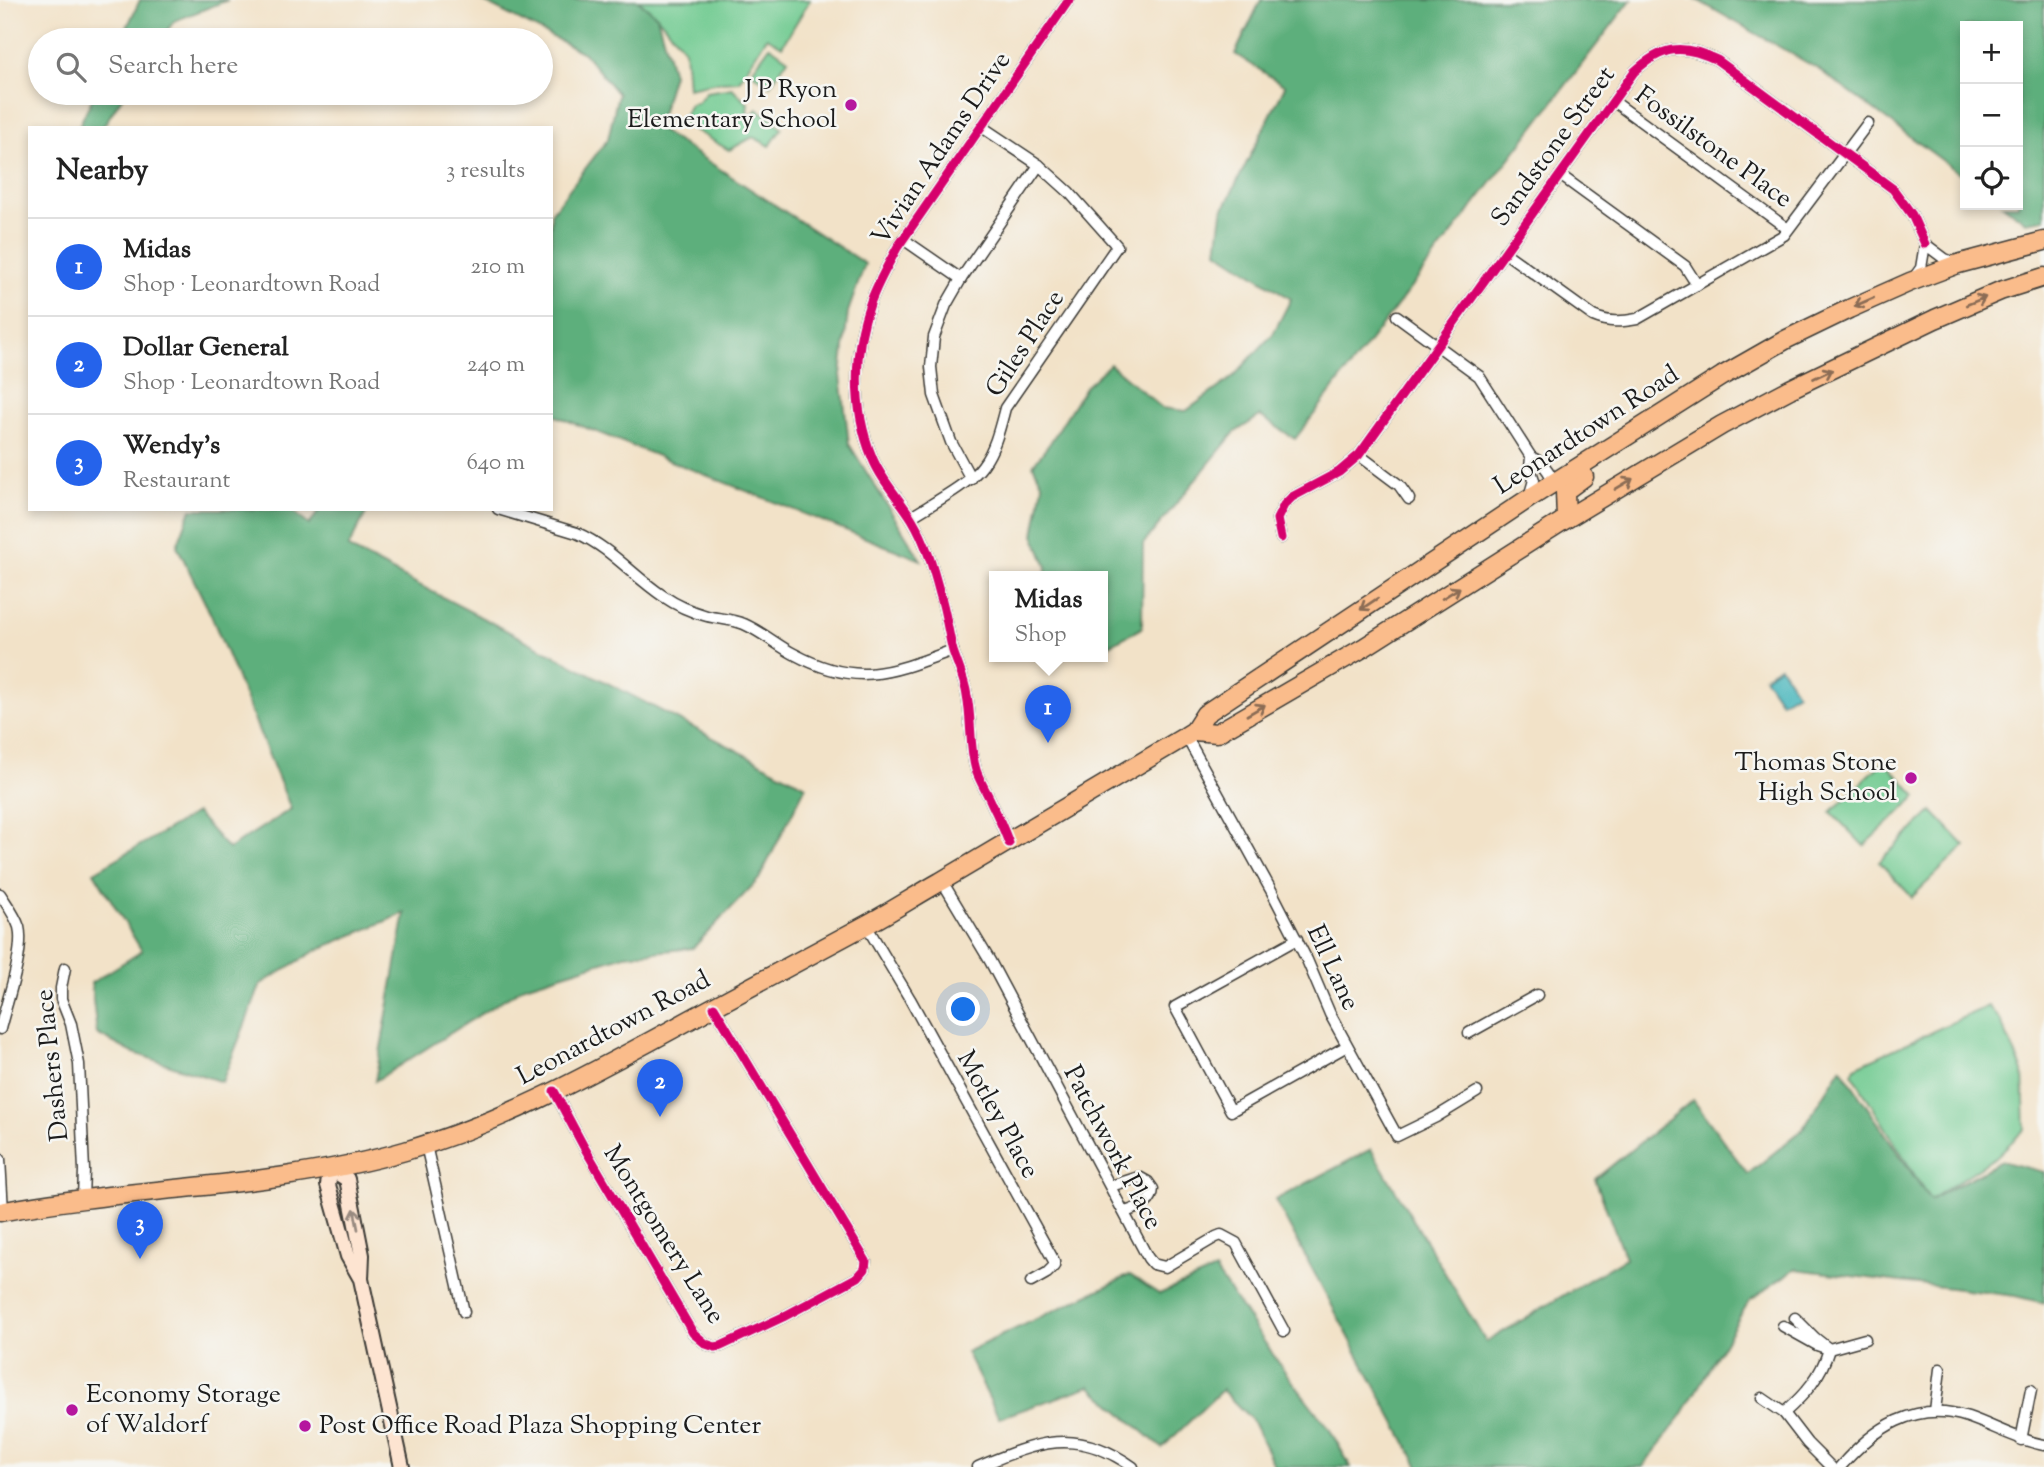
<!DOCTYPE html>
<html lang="en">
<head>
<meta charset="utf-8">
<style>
  body { margin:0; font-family:"Sorts Mill Goudy",serif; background:#f6f6f6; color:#222 }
  .controls { position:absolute; right:21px; top:21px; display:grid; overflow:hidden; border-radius:0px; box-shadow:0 4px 10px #0003 }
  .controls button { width:63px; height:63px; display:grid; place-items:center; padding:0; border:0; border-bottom:2px solid #e0e0e0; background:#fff; color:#222; font:35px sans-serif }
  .you { position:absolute; left:964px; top:1010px; width:24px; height:24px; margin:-18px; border:5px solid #fff; border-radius:50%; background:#1a73e8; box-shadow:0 0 0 10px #1a73e833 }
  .badge { display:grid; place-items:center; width:46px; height:46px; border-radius:50%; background:#2563eb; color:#fff; font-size:23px; font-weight:700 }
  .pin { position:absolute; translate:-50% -58px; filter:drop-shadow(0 2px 4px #0008) }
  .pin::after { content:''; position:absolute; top:37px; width:24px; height:21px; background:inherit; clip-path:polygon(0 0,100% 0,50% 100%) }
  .popup { position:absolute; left:989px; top:571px; width:119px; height:91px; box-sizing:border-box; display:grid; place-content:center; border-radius:0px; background:#fff; filter:drop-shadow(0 2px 5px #0005); font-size:23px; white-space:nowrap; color:#767676 }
  .popup b { font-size:26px; color:#222 }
  .popup::after { content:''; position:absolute; left:50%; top:100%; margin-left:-14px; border:14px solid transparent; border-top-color:#fff }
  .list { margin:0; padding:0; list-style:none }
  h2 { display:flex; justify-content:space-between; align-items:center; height:91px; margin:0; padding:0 28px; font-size:30px }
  h2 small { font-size:23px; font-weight:400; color:#767676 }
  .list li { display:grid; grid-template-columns:46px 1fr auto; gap:21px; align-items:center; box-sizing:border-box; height:98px; padding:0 28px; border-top:2px solid #e0e0e0 }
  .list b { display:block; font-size:26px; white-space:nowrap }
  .list p { margin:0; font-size:23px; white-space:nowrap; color:#767676 }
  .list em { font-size:23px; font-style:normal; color:#767676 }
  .icon { flex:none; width:38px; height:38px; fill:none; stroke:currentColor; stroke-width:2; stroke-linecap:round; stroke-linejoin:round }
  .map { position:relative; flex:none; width:2044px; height:1467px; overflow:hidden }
  .search { position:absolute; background:#fff; box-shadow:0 4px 10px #0003; left:28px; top:28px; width:525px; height:77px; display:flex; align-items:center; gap:18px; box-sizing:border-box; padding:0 24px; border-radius:38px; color:#767676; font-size:26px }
  .panel { position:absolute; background:#fff; box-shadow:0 4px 10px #0003; left:28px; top:126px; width:525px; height:385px; border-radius:0px }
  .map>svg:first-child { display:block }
  .green { fill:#72cb92; stroke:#477457; stroke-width:2 }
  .forest { fill:#5daf7c; stroke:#3c664c; stroke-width:2 }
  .water { fill:#46b6bc; stroke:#31696c; stroke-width:2 }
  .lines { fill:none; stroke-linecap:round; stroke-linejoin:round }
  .street-casing { stroke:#3c3a36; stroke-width:13 }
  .secondary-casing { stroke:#3c3a36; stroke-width:18 }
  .highway-casing { stroke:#3c3a36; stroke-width:21 }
  .street { stroke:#fff; stroke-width:10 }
  .secondary { stroke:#fde4d1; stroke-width:14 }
  .highway { stroke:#fabc8b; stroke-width:18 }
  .cycleway-casing { stroke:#f6f6f2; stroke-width:13 }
  .cycleway { stroke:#d6006c; stroke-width:9 }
  .oneway { stroke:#8b6c54 }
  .oneway2 { stroke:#988a80 }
  .poi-dot { fill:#b5179e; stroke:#f6f6f2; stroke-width:2.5 }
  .labels { text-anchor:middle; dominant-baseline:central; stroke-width:5; stroke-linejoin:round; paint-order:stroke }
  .poi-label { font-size:26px; fill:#1c1c1c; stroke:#f6f6f2; text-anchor:end }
  .street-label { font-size:26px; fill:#1c1c1c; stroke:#f6f6f2 }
</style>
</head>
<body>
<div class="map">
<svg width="2044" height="1467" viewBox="0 0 2044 1467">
  <rect width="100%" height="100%" fill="#f6f6f2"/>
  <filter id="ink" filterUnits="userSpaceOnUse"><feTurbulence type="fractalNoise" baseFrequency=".0143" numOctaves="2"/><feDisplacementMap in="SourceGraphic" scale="14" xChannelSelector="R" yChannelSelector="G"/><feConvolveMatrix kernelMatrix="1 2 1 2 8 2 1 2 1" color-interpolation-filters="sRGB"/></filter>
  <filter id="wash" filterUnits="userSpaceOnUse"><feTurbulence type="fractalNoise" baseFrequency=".00686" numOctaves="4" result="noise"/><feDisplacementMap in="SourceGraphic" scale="28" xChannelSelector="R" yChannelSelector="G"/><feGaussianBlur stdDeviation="1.57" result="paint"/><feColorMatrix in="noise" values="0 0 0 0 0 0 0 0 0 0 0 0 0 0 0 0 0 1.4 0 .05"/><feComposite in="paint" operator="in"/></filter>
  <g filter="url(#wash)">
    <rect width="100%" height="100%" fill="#f2e2c8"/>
    <g class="green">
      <polygon points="638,0 810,0 782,46 767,37 739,81 719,82 688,88 685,50 657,16"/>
      <polygon points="770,46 788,59 770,85 751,72"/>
      <polygon points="732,88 748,103 747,113 751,116 757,109 770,117 782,128 770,146 753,137 729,150 681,122 690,104 698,102 706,92"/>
      <polygon points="1884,761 1917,796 1864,846 1831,812"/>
      <polygon points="1932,811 1965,846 1912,897 1879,862"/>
      <polygon points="1988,1006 2000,1020 2023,1071 2025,1129 1997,1156 1930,1200 1852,1073 1855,1067"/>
    </g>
    <g class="forest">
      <polygon points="140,0 228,0 174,21 161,40 121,40"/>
      <polygon points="480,0 638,0 657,16 673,74 657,128 865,264 848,312 841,375 849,444 921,560 551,414 551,213 608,139 618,94 584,53"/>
      <polygon points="1261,0 1631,0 1295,439 1260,416 1234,433 1143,544 1142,628 1108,646 1102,638 1102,577 1044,577 1047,567 1034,535 1043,485 1033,465 1050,443 1085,387 1110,364 1162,408 1186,411 1232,378 1273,334 1291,299 1217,251 1222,212 1285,86 1235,54"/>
      <polygon points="1697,0 2044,0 2044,219 2026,222 2003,205 2018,205 2018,26 1965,26 1965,177 1818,69"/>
      <polygon points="95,93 125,93 102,128 78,128"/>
      <polygon points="191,509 291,509 309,525 320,509 368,509 348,548 806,786 759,879 693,948 625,955 525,986 375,1081 405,913 317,950 261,984 222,1082 131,1052 97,1034 91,983 142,951 94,872 196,813 228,849 291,809 211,615 177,546"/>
      <polygon points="1841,1068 1930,1200 2001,1161 2044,1172 2044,1303 2015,1296 1795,1269 1749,1301 1682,1415 1643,1467 1419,1467 1275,1200 1371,1149 1486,1342 1625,1258 1595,1179 1693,1100 1748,1174 1802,1130"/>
      <polygon points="1215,1270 1283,1369 1330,1430 1351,1467 1275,1467 1252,1420 1222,1390 1162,1448 1090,1386 999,1418 966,1352 1130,1275 1159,1294"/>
    </g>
    <polygon class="water" points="1780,666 1797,692 1781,702 1764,677"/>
  </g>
  <g filter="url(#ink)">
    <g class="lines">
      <defs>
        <g id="street">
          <polyline points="1613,101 1788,229"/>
          <polyline points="1560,175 1685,266 1697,285"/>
          <polyline points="903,239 961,279"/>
          <path d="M1504,252L1593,316C1609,323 1621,322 1637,319L1784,235L1868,123"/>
          <polyline points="1913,279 1921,268 1925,244 1945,259 1958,264"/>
          <path d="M1397,316L1479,376L1531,457C1544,463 1549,471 1554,483"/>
          <polyline points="1359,455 1399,485 1409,499"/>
          <polyline points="971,479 951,442 934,395 931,367 934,337 946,305 961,279 1039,165"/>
          <polyline points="1529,497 1534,480 1530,468 1531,457"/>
          <path d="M498,509L577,533C611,548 633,576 663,596C676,605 692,612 707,616C719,619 732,619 744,624C762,632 777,645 794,654C857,688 891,673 953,650"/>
          <path d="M911,517C931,504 970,484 983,465C995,449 1000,427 1005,408L1117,246L1069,192L1039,165L982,127"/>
          <path d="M1281,538L1277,519L1284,505L1292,497L1339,472L1359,455L1634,72C1662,46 1682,43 1717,60L1893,189L1912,215L1925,244"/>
          <polyline points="1186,736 1272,892 1307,960 1330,1014 1397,1136 1436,1117 1477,1092"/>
          <path d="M1009,843C1004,830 998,816 992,804C987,792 980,782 976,770C969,746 972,721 967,696C965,680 958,666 953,651C948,632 946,612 940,594C933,568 926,542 912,519C899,498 881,480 872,457C852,408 853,349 871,301C878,282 888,265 897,248L1069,0"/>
          <polyline points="942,881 990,961 1148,1258 1153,1264 1165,1267 1216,1237 1221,1235 1236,1243 1284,1331"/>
          <path d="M0,894C7,905 15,915 19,927C25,951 6,1004 0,1029"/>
          <polyline points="866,925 910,999 1054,1261 1054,1266 1047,1273 1031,1282"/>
          <polyline points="1297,939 1175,1007 1231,1111 1347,1046"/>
          <polyline points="65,968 61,988 61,999 71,1024 79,1064 84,1170 83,1199"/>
          <polyline points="1469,1033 1537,995"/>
          <polyline points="554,1091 584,1147 693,1333 706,1344 715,1347 721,1346 783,1317 858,1277 865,1269 866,1261 714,1007"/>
          <polyline points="426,1145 464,1312"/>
          <polyline points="0,1159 3,1211"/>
          <path d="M1111,1186L1139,1177L1148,1182L1153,1189C1152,1205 1138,1207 1125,1212"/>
          <polyline points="1795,1318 1815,1338 1829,1349 1865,1339"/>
          <path d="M1783,1326L1817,1345L1829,1349C1821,1377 1805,1394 1784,1413"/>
          <polyline points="1762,1398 1784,1413 1807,1443 1831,1467"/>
          <polyline points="1935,1411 1940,1369"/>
          <polyline points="2021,1440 2031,1390"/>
          <path d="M978,1467C1037,1442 1076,1426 1133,1467"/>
          <path d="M1840,1467C1873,1429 1915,1399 1968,1417C1994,1426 2017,1440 2044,1445"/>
        </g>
        <polyline id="secondary" points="361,1279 362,1255 347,1179 331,1169 328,1185 348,1256 361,1279 402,1467"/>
        <g id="highway">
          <polyline points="1566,519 1565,491 1584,477"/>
          <polyline points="1194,731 1217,733 1363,648 1566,519 1722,425 1790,389 1935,319 2000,291 2044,277"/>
          <path d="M0,1212C134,1186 273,1189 405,1151C512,1120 608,1064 706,1011C759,982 813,954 866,925C891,912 915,896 940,882C1022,834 1104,785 1186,736L1194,731L1205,714L1528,499L1722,376L1787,339L1849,309L1910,282L1958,264L2044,241"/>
        </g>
      </defs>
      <use href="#street" class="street-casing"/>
      <use href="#secondary" class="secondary-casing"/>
      <use href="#highway" class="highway-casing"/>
      <use href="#street" class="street"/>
      <use href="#secondary" class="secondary"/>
      <use href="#highway" class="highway"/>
      <defs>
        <g id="cycleway">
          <path d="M1281,538L1277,519L1284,505L1292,497L1339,472L1359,455L1634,72C1662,46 1682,43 1717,60L1893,189L1912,215L1925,244"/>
          <path d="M1009,843C1004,830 998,816 992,804C987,792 980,782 976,770C969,746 972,721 967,696C965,680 958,666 953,651C948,632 946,612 940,594C933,568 926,542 912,519C899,498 881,480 872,457C852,408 853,349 871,301C878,282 888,265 897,248L1069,0"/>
          <polyline points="554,1091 584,1147 693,1333 706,1344 715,1347 721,1346 783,1317 858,1277 865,1269 866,1261 714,1007"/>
        </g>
      </defs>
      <use href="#cycleway" class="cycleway-casing"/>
      <use href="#cycleway" class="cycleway"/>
    </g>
    <defs><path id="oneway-shaft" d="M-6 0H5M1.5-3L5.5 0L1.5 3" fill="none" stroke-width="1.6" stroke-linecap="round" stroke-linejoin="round" transform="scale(1.75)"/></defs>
    <g class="oneway">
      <use href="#oneway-shaft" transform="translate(1976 301) rotate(-22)"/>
      <use href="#oneway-shaft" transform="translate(1864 302) rotate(157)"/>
      <use href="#oneway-shaft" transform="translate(1823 374) rotate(-25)"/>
      <use href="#oneway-shaft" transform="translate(1624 484) rotate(-31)"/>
      <use href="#oneway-shaft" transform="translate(1451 593) rotate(-32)"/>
      <use href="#oneway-shaft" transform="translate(1369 604) rotate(146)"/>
      <use href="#oneway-shaft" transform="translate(1256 710) rotate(-30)"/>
    </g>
    <use class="oneway2" href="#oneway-shaft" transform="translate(356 1219) rotate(-101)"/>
  </g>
  <g class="poi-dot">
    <circle cx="851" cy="105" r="7"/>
    <circle cx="1911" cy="778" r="7"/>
    <circle cx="72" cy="1410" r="7"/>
    <circle cx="305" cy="1426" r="7"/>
  </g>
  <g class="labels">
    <g class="poi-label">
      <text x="837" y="90">J P Ryon<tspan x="837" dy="30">Elementary School</tspan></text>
      <text x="1897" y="763">Thomas Stone<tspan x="1897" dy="30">High School</tspan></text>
      <text x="86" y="1395" text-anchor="start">Economy Storage<tspan x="86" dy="30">of Waldorf</tspan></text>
      <text x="319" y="1426" text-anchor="start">Post Office Road Plaza Shopping Center</text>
    </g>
    <g class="street-label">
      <text transform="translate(1554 147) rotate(-54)">Sandstone Street</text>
      <text transform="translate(1713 148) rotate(36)">Fossilstone Place</text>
      <text transform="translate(942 149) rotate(-56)">Vivian Adams Drive</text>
      <text transform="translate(1026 344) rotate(-57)">Giles Place</text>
      <text transform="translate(1587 431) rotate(-33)">Leonardtown Road</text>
      <text transform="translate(1332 968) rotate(65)">Ell Lane</text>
      <text transform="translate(614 1029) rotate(-28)">Leonardtown Road</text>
      <text transform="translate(53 1065) rotate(-96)">Dashers Place</text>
      <text transform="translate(997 1115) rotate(61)">Motley Place</text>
      <text transform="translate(1112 1148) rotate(62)">Patchwork Place</text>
      <text transform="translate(663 1235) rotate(58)">Montgomery Lane</text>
    </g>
  </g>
</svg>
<div class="controls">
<button>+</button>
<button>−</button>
<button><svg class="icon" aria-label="locate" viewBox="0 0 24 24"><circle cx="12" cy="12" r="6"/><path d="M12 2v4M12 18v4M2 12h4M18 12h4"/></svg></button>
</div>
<div class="you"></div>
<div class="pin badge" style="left:1048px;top:743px">1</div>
<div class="popup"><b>Midas</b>Shop</div>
<div class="pin badge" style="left:660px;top:1117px">2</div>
<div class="pin badge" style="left:140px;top:1259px">3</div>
<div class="search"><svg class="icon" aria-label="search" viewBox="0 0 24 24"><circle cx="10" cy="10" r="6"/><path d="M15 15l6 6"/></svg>Search here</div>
<section class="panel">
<h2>Nearby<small>3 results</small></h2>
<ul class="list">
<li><span class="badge">1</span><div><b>Midas</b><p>Shop · Leonardtown Road</p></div><em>210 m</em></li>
<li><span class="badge">2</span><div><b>Dollar General</b><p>Shop · Leonardtown Road</p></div><em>240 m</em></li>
<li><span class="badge">3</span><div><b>Wendy's</b><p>Restaurant</p></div><em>640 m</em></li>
</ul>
</section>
</div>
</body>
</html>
